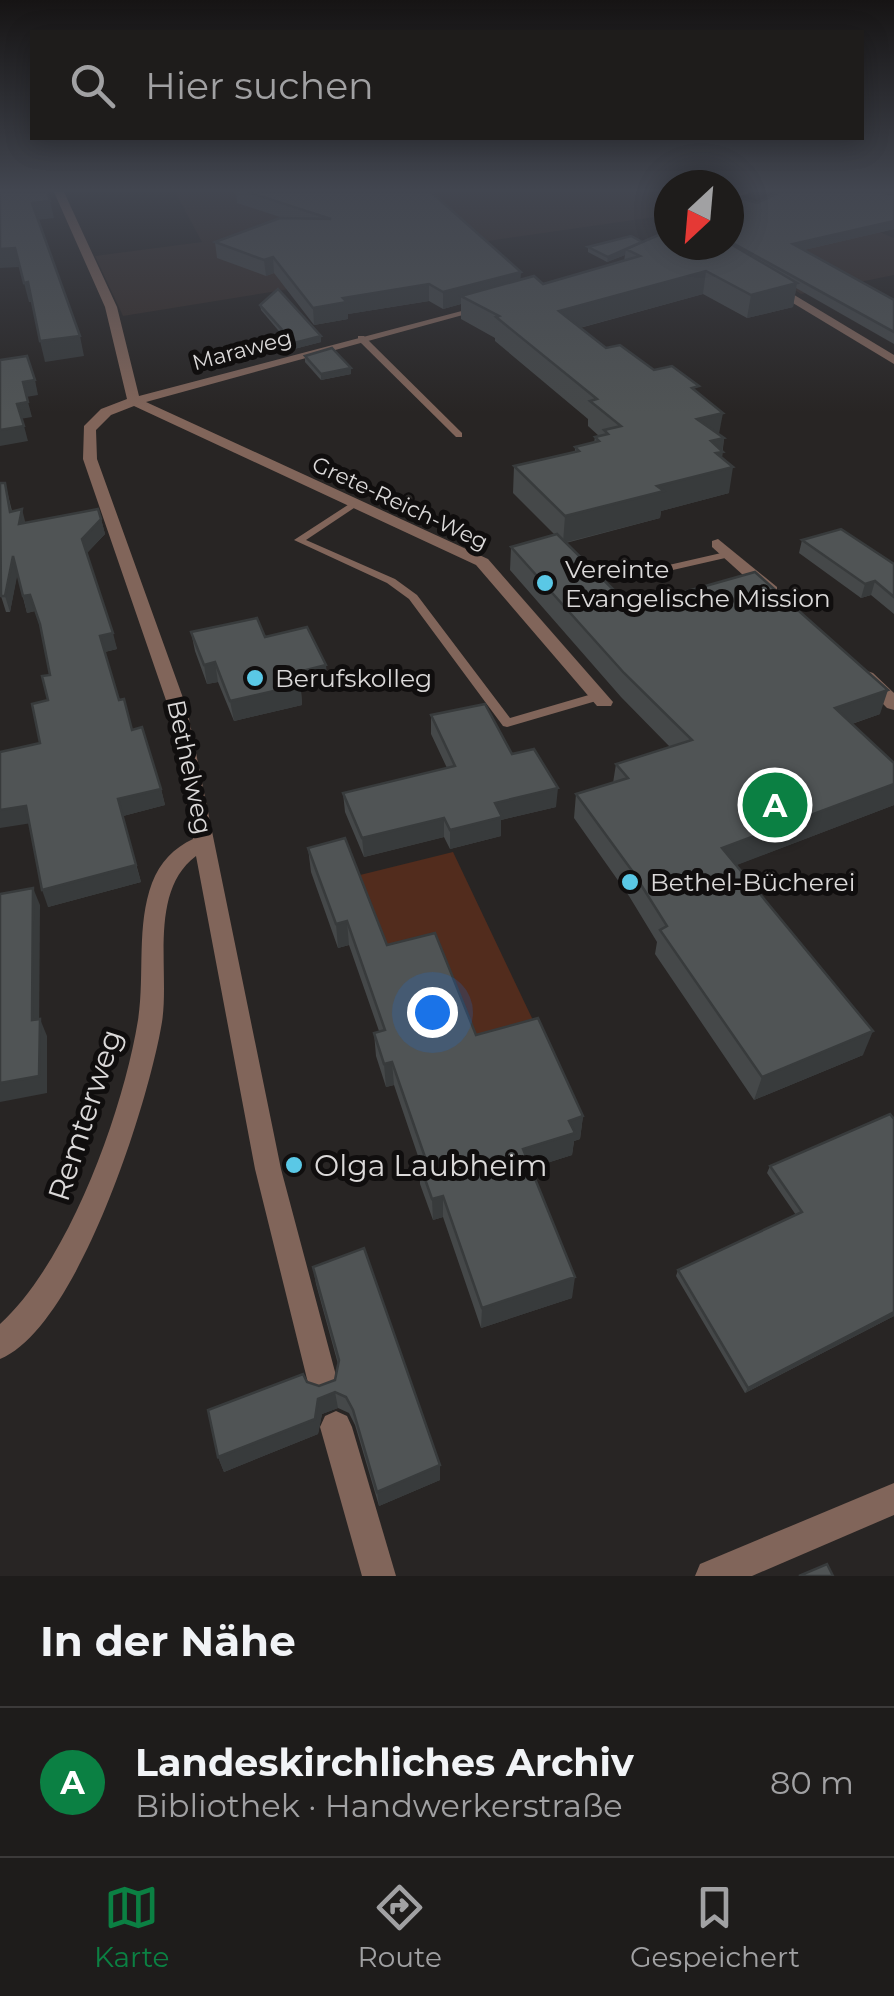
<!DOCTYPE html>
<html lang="de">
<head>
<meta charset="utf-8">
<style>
  body { margin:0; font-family:Montserrat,sans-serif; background:#2b2928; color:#f1f3f6 }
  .compass { position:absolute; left:654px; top:170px; width:90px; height:90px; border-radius:50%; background:#1e1c1b; box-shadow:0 5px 25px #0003; rotate:206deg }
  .you { position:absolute; left:432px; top:1012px; width:35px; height:35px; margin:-25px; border:8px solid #fff; border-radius:50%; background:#1a73e8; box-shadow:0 0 0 15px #1a73e833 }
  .badge { display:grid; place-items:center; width:65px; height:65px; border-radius:50%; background:#0b8043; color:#fff; font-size:32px; font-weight:700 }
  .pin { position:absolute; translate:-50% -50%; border:5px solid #fff; box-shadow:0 2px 10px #0006 }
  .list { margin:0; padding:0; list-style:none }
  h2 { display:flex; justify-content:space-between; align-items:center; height:130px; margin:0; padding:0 40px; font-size:42px }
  h2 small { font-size:32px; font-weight:400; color:#a1a1a3 }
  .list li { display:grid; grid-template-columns:65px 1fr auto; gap:30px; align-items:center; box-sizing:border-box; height:150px; padding:0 40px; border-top:2px solid #3c3a3a }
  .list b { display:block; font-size:38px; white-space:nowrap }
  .list p { margin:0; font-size:32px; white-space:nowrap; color:#a1a1a3 }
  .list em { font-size:32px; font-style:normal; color:#a1a1a3 }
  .icon { flex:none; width:55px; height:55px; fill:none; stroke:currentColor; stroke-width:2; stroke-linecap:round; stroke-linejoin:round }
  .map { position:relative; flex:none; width:894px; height:1576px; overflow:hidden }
  .search { position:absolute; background:#1e1c1b; box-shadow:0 5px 25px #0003; left:30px; right:30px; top:30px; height:110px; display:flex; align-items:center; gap:25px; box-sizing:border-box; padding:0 35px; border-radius:0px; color:#a1a1a3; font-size:38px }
  .sheet { height:280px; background:#1e1c1b }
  nav { display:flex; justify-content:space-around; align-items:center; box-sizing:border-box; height:140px; border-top:2px solid #3c3a3a; background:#1e1c1b; font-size:28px; color:#a1a1a3 }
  nav a { display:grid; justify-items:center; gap:5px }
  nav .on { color:#0b8043 }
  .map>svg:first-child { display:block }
  .built { fill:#362d2a }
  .green { fill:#522c1d }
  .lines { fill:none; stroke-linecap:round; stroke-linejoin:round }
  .lane { fill:#81655a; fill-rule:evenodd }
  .street { fill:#81655a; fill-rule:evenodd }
  .wall { fill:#454849 }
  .shaded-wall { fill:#383b3c }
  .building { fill:#505455; stroke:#383b3c; stroke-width:2.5 }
  .poi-dot { fill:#5ac8e6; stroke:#100e0e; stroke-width:4 }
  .labels { text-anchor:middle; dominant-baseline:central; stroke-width:10; stroke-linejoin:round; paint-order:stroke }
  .far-street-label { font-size:22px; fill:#dbd9d9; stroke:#100e0e }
  .poi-label { font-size:25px; fill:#dbd9d9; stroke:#100e0e; text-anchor:start }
  .street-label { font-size:25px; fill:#dbd9d9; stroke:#100e0e }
  .near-street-label { font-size:30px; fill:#dbd9d9; stroke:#100e0e }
  .near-poi-label { font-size:30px; fill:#dbd9d9; stroke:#100e0e; text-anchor:start }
</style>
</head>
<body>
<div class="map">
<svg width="894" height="1576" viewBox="0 0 894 1576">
  <rect width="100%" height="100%" fill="#282524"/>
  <g class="built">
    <polygon points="175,192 669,192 669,215 481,242 495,256 123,316 95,256 202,242"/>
    <polygon points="877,231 894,238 894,275 801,294 729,245"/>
  </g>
  <polygon class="green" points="453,852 540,1035 478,1053 362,969 356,876"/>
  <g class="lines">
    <g class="lane">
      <polygon points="358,336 364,336 462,433 462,437 456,437 358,340"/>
      <polygon points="354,501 357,502 357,506 306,540 395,579 417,595 510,718 599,692 603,693 605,696 603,699 507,727 503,726 409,599 387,583 294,540"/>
      <polygon points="730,551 735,554 734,556 664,572 659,569 660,567"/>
    </g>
    <g class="street">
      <path d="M54,192H64L117,307L139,396L492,303V307L146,402L488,559L613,702L611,706H597L476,565L134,406L111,415L96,430L97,459L187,709L281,1169L338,1383L334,1394L323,1398L312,1394L308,1383L255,1169L196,856C148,892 170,971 162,1022C149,1102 78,1327 0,1359V1324C69,1261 123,1112 138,1020C145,975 136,926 152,883C160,862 174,848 193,839L169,709L83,459L84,426L101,409L127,399L105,307Z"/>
      <polygon points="749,192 747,194 729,199 729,193"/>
      <polygon points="768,284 776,284 894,355 894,364 768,288"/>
      <polygon points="718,539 777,587 777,595 765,595 712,547 712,541"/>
      <polygon points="867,671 873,673 894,693 894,710 887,708 861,681 858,677"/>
      <polygon points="336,1411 347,1416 352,1427 396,1576 362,1576 320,1427 325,1416"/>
      <polygon points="894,1483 894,1515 752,1576 695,1576 700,1564"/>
    </g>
  </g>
  <g class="wall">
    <polygon points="233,192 431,192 520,280 543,284 624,261 625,255 607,262 588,252 588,247 642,242 729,245 729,199 757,203 894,229 804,250 894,300 894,344 796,288 793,307 747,318 703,294 580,328 606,348 698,393 719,435 724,438 722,458 729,493 661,511 660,518 566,543 631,607 880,714 852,724 894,763 894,805 736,865 863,1055 754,1100 655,954 657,942 629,896 574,818 576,794 613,783 616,764 670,747 621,697 510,570 511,547 555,535 513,493 514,466 575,452 575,447 594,443 595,437 599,436 588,426 588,419 495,341 495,338 461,319 461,304 443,309 429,301 348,314 348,319 314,325 274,273 266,276 217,258 215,242 283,218 237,203 236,193"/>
    <polygon points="260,305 321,342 294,349 261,310"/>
    <polygon points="305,356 351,374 321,380 305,362"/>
    <polygon points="5,483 12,511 26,523 101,519 105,534 86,554 117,649 105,652 119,700 161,789 165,805 123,816 141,882 48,907 40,743 48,700 50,675 41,630 35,611 27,613 17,574 10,612 6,612 1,596"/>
    <polygon points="802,540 894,564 894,614 871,595 861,598 799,553"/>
    <polygon points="191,632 265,637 328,685 301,691 302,705 234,721 218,682 207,684 195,651"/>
    <polygon points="431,715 512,754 556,807 501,820 501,836 450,849 444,837 364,857 345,812 343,793 447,768 431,734"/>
    <polygon points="308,848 387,945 476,1035 583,1116 580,1139 574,1141 572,1155 531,1168 572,1298 481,1328 443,1217 433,1220 420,1184 420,1162 394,1085 386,1087 376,1056 374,1033 379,1031 349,945 338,948 311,872"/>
    <polygon points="894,1119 894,1316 745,1393 676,1276 678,1270 796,1215 767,1173 770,1166"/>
    <polygon points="313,1267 440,1480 379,1506 355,1425 349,1413 338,1408 322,1414 318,1434 224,1472 218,1457 307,1382 319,1386 335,1380 338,1364 316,1284"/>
  </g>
  <g class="shaded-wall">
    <polygon points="50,201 54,218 36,220 32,203"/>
    <polygon points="894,221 894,229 791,253 793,244"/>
    <polygon points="15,248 19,267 0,268 0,249"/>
    <polygon points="626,249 625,255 607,262 608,257"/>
    <polygon points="273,257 274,273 266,276 264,260"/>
    <polygon points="706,271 703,294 557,334 559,311"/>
    <polygon points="521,272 520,288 461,296 461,304 443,309 443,292"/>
    <polygon points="28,282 33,302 29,302 24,283"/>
    <polygon points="797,283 793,307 747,318 751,295"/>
    <polygon points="429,284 429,301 348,314 348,319 314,325 313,308 343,298"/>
    <polygon points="80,336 84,356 45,362 40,341"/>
    <polygon points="321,336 321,342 294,349 294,343"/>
    <polygon points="351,368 351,374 321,380 321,374"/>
    <polygon points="35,380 38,395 26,397 23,382"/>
    <polygon points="28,402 32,417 20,419 17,404"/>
    <polygon points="723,413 718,439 697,419"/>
    <polygon points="24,426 28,441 0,446 0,430"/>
    <polygon points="724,438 720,470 733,467 729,493 661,511 660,518 563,543 565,516 657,486 711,441"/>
    <polygon points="22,509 26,525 19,524"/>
    <polygon points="101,519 105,534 85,555 82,539"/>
    <polygon points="13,556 18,572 10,612 5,596"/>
    <polygon points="875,581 871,595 861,598 865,584"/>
    <polygon points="30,595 35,611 27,613 23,596"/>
    <polygon points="113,633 117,649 104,652 100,636"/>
    <polygon points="215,662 218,682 207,684 204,665"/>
    <polygon points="326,665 328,685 301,691 302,705 234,721 230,701 294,673"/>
    <polygon points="888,690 880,714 828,732 835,708"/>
    <polygon points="894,784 894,805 716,873 722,848"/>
    <polygon points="558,788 556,807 501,820 501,836 450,849 450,830 495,803"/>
    <polygon points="161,789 165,805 123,816 118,799"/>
    <polygon points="26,806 32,823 0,828 0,810"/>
    <polygon points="444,818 444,837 364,857 362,838"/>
    <polygon points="136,865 141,882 48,907 42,890"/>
    <polygon points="33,888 40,905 39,1038 32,1020"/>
    <polygon points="347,921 349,945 338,948 336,924"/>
    <polygon points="40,1019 47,1036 47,1093 0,1102 0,1083"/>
    <polygon points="873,1031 863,1055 754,1100 762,1077"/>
    <polygon points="392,1062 394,1085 386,1087 384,1064"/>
    <polygon points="583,1116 580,1139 574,1141 572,1155 521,1171 523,1149 569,1121"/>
    <polygon points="443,1196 443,1217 433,1220 432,1199"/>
    <polygon points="575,1277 572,1298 481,1328 482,1308"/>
    <polygon points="894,1312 894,1316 745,1393 748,1388"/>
    <polygon points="335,1392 338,1408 322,1414 318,1434 224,1472 218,1457 318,1399"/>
    <polygon points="440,1465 440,1480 379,1506 377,1492"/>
  </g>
  <g class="building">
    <polygon points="0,192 47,192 50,201 32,203 80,336 40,341 28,282 24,283 15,248 0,249"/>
    <polygon points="248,192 431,192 521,272 443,292 429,284 343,298 347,302 313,308 273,257 264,260 215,242 280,218 331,219"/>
    <polygon points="780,192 881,192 894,195 894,221 793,244 894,300 894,332 729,241 729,199 732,195 757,203"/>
    <polygon points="669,232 669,245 729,245 729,243 797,283 751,295 706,271 559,311 606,348 620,345 654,370 672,366 699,386 692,388 723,413 697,419 724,438 711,441 723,452 716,453 733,467 657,486 664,491 565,516 514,466 579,451 575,447 599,441 595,437 608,434 604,430 621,426 590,401 597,399 496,317 499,316 461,296 534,276 543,284 640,256 626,249 661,234"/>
    <polygon points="631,236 642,242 608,257 588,247"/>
    <polygon points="278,289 321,336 294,343 260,305"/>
    <polygon points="332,348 351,368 321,374 305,356"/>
    <polygon points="27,356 35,380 23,382 28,402 17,404 24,426 0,430 0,360"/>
    <polygon points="0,483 5,483 10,512 22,509 19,524 98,509 101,519 82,539 113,633 100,636 119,700 124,699 132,730 142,727 161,789 118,799 136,865 42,890 26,806 0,810 0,752 40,743 32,704 48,700 42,676 50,675 40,624 30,595 23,596 13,556 5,596 1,596"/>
    <polygon points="841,529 894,564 894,597 875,581 865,584 802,540"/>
    <polygon points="557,534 631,607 755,572 888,690 835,708 894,763 894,784 722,848 873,1031 762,1077 660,930 667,926 633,872 576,794 628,778 616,764 692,740 624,673 511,547"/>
    <polygon points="257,618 265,637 307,627 326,665 294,673 300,685 230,701 215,662 204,665 191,632"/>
    <polygon points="485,704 512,754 534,749 558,788 495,803 502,817 450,830 444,818 362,838 343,793 455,766 431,715"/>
    <polygon points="345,838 387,945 435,933 476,1035 538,1018 583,1116 569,1121 575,1133 523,1149 575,1277 482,1308 443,1196 432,1199 419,1162 426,1160 392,1062 384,1064 374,1033 385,1030 347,921 336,924 308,848"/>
    <polygon points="33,888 32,1020 40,1019 39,1076 0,1083 0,894"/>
    <polygon points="890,1114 894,1119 894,1312 748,1388 678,1270 802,1212 770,1166"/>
    <polygon points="364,1248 440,1465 377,1492 353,1410 346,1397 335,1392 318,1399 315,1419 218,1457 208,1410 303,1374 307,1382 319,1386 335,1380 339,1360 313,1267"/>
    <polygon points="827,1564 833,1576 799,1576"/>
  </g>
  <linearGradient id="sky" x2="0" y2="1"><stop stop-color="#161414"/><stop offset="0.46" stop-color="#424650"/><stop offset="1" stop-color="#424650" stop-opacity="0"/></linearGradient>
  <rect width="894" height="413" fill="url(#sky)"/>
  <g class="poi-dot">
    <circle cx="545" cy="583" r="10"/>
    <circle cx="255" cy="678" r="10"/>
    <circle cx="630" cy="882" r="10"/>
    <circle cx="294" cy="1165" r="10"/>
  </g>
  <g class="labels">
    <g class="far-street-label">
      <text transform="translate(242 350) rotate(-15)">Maraweg</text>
      <text transform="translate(400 503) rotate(25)">Grete-Reich-Weg</text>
    </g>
    <g class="poi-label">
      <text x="565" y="569">Vereinte<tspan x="565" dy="29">Evangelische Mission</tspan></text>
      <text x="275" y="678">Berufskolleg</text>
      <text x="650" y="882">Bethel-Bücherei</text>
    </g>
    <g class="street-label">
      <text transform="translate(190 767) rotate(78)">Bethelweg</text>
    </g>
    <g class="near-street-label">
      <text transform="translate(85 1115) rotate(-72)">Remterweg</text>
    </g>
    <g class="near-poi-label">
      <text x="314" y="1165">Olga Laubheim</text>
    </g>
  </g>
</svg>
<svg class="compass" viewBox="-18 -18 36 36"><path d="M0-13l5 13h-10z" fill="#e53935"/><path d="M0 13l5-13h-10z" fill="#a1a1a3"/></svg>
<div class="you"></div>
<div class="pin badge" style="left:775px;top:805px">A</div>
<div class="search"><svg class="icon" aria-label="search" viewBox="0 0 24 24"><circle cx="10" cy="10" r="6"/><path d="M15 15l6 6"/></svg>Hier suchen</div>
</div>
<section class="sheet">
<h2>In der Nähe<small></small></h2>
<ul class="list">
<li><span class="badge">A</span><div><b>Landeskirchliches Archiv</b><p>Bibliothek · Handwerkerstraße</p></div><em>80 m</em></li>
</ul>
</section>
<nav>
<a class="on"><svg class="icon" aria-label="map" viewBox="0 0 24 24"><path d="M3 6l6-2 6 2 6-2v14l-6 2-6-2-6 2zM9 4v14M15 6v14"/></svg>Karte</a>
<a><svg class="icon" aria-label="directions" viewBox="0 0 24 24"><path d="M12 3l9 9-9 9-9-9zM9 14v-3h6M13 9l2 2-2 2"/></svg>Route</a>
<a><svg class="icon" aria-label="saved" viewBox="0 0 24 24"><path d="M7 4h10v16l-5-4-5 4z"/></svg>Gespeichert</a>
</nav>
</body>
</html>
